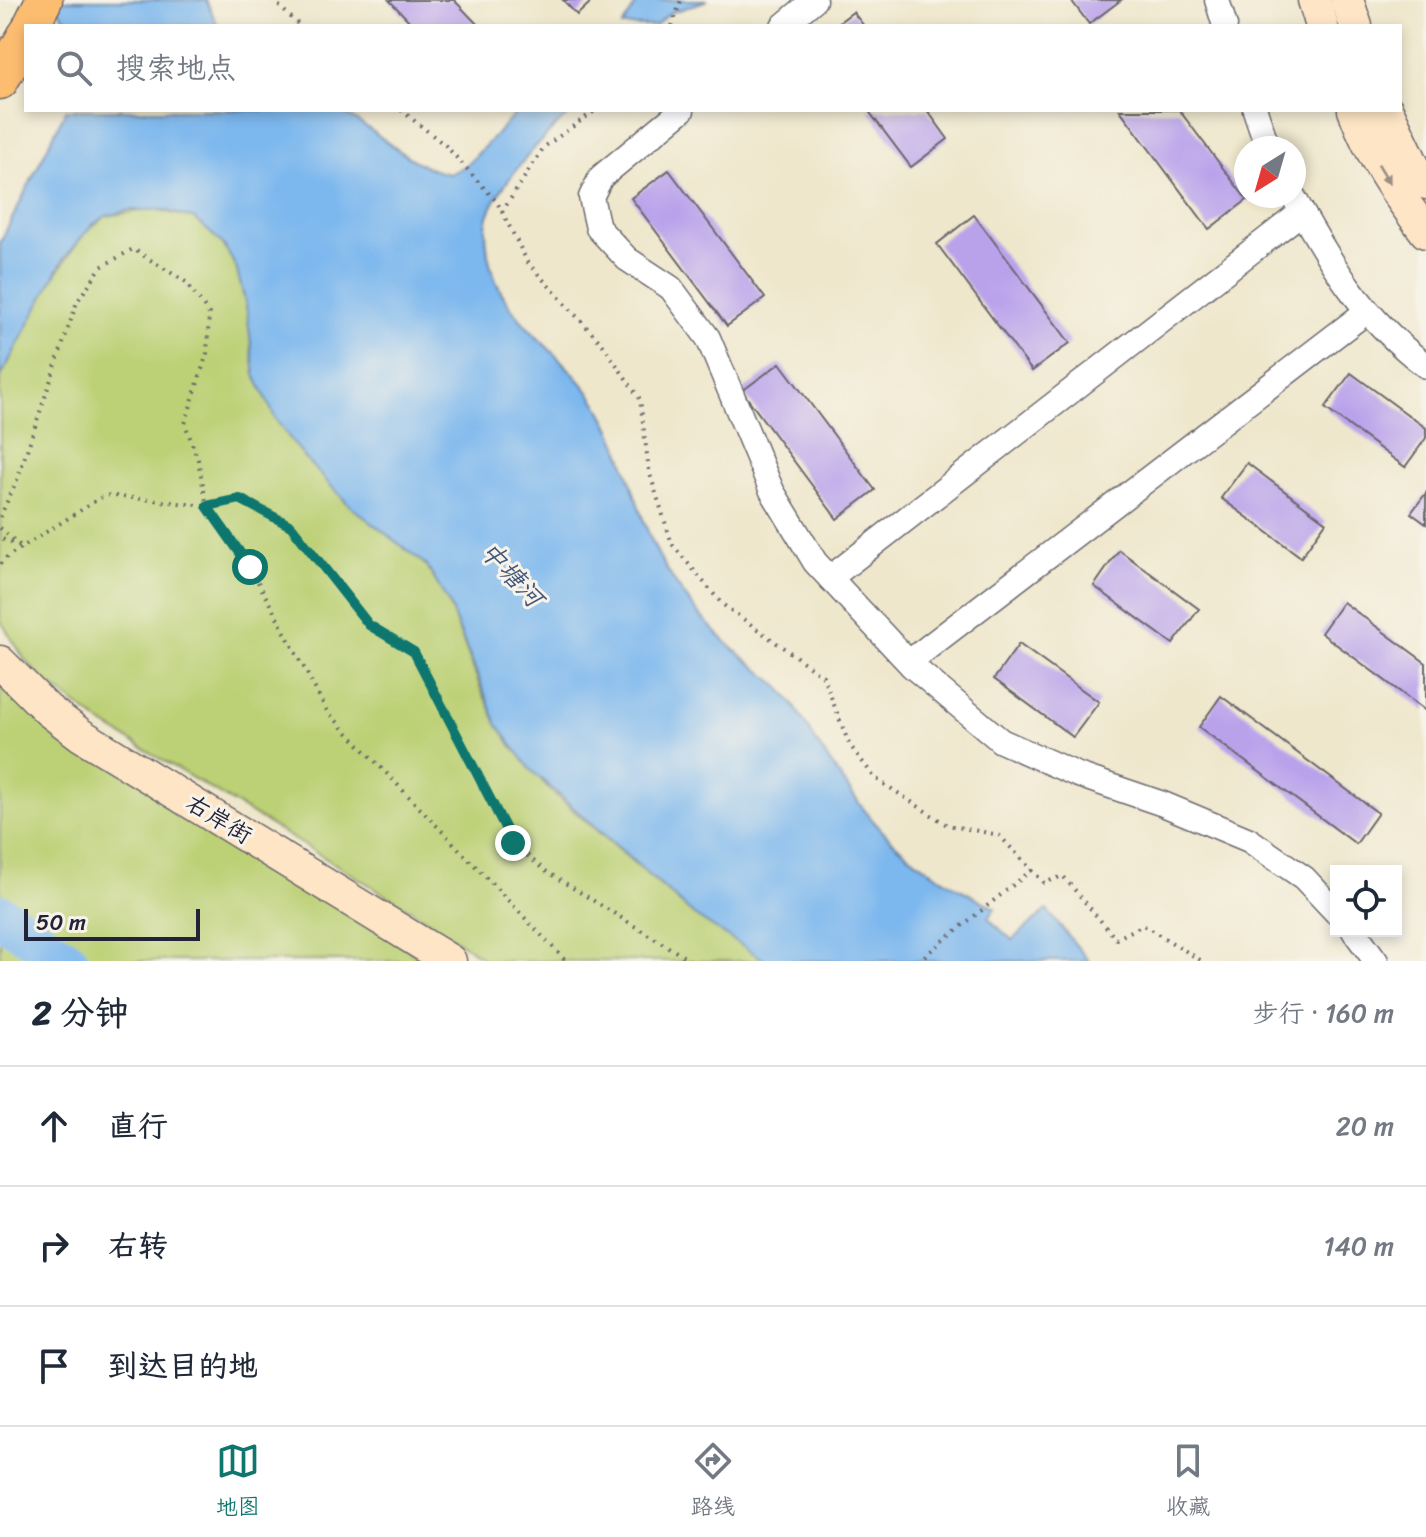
<!DOCTYPE html>
<html lang="zh">
<head>
<meta charset="utf-8">
<style>
  body { margin:0; font-family:Sriracha,"LXGW WenKai TC",sans-serif; background:#f2f2f3; color:#1f2937 }
  .controls { position:absolute; right:24px; bottom:24px; display:grid; overflow:hidden; border-radius:0px; box-shadow:0 4px 12px #0003 }
  .controls button { width:72px; height:72px; display:grid; place-items:center; padding:0; border:0; border-bottom:2px solid #e0e1e3; background:#fff; color:#1f2937; font:40px sans-serif }
  .compass { position:absolute; left:1234px; top:136px; width:72px; height:72px; border-radius:50%; background:#fff; box-shadow:0 4px 12px #0003; rotate:217deg }
  .scale { position:absolute; left:24px; bottom:20px; width:176px; box-sizing:border-box; padding-left:8px; border:4px solid #22223b; border-top:0; font-size:22px; line-height:28px; white-space:nowrap; color:#22223b; -webkit-text-stroke:6px #f7f3e8; paint-order:stroke }
  .stop { position:absolute; width:24px; height:24px; margin:-18px; border:6px solid #0f766e; border-radius:50%; background:#fff }
  .stop.end { background:#0f766e; border-color:#fff; box-shadow:0 2px 8px #0008 }
  .list { margin:0; padding:0; list-style:none }
  h2 { display:flex; justify-content:space-between; align-items:center; height:104px; margin:0; padding:0 32px; font-size:34px }
  h2 small { font-size:26px; font-weight:400; color:#747a83 }
  .list li { display:grid; grid-template-columns:52px 1fr auto; gap:24px; align-items:center; box-sizing:border-box; height:120px; padding:0 32px; border-top:2px solid #e0e1e3 }
  .list b { display:block; font-size:30px; white-space:nowrap }
  .list em { font-size:26px; font-style:normal; color:#747a83 }
  .icon { flex:none; width:44px; height:44px; fill:none; stroke:currentColor; stroke-width:2; stroke-linecap:round; stroke-linejoin:round }
  .map { position:relative; flex:none; width:1426px; height:961px; overflow:hidden }
  .search { position:absolute; background:#fff; box-shadow:0 4px 12px #0003; left:24px; right:24px; top:24px; height:88px; display:flex; align-items:center; gap:20px; box-sizing:border-box; padding:0 28px; border-radius:0px; color:#747a83; font-size:30px }
  .sheet { height:464px; background:#fff }
  nav { display:flex; justify-content:space-around; align-items:center; box-sizing:border-box; height:112px; border-top:2px solid #e0e1e3; background:#fff; font-size:22px; color:#747a83 }
  nav a { display:grid; justify-items:center; gap:4px }
  nav .on { color:#0f766e }
  .map>svg:first-child { display:block }
  .green { fill:#bcd074; stroke:#6f7958; stroke-width:2 }
  .water { fill:#7bb7ee; stroke:#4e6c94; stroke-width:2 }
  .lines { fill:none; stroke-linecap:round; stroke-linejoin:round }
  .river { stroke:#7bb7ee; stroke-width:42 }
  .building { fill:#baa2eb }
  .street-casing { stroke:#6a676e; stroke-width:27 }
  .secondary-casing { stroke:#6a676e; stroke-width:35 }
  .primary-casing { stroke:#6a676e; stroke-width:39 }
  .path { stroke:#6a676e; stroke-width:4; stroke-dasharray:2 6; stroke-linecap:butt }
  .street { stroke:#fff; stroke-width:24 }
  .secondary { stroke:#fee5c5; stroke-width:32 }
  .primary { stroke:#fcbd6f; stroke-width:36 }
  .oneway { fill:#9b8d87 }
  .route { stroke:#0f766e; stroke-width:10 }
  .labels { text-anchor:middle; dominant-baseline:central; stroke-width:6; stroke-linejoin:round; paint-order:stroke }
  .street-label { font-size:24px; fill:#22223b; stroke:#f7f3e8 }
  .water-label { font-size:26px; font-style:italic; fill:#41567a; stroke:#f7f3e8 }
</style>
</head>
<body>
<div class="map">
<svg width="1426" height="961" viewBox="0 0 1426 961">
  <rect width="100%" height="100%" fill="#f7f3e8"/>
  <filter id="ink" filterUnits="userSpaceOnUse"><feTurbulence type="fractalNoise" baseFrequency=".0125" numOctaves="2"/><feDisplacementMap in="SourceGraphic" scale="16" xChannelSelector="R" yChannelSelector="G"/><feConvolveMatrix kernelMatrix="1 2 1 2 8 2 1 2 1" color-interpolation-filters="sRGB"/></filter>
  <filter id="wash" filterUnits="userSpaceOnUse"><feTurbulence type="fractalNoise" baseFrequency=".006" numOctaves="4" result="noise"/><feDisplacementMap in="SourceGraphic" scale="32" xChannelSelector="R" yChannelSelector="G"/><feGaussianBlur stdDeviation="1.8" result="paint"/><feColorMatrix in="noise" values="0 0 0 0 0 0 0 0 0 0 0 0 0 0 0 0 0 1.4 0 .05"/><feComposite in="paint" operator="in"/></filter>
  <g filter="url(#wash)">
    <rect width="100%" height="100%" fill="#efe7cc"/>
    <g class="green">
      <polygon points="154,209 195,219 223,244 236,267 246,305 305,458 349,505 426,565 448,602 483,694 510,744 550,790 694,915 766,961 487,961 416,913 98,721 44,680 25,660 0,620 0,379 46,289 84,233 106,216"/>
      <polygon points="0,685 34,715 426,961 0,961"/>
    </g>
    <g class="water">
      <polygon points="51,0 206,0 218,26 71,26"/>
      <polygon points="639,0 708,0 670,13 655,26 622,26"/>
      <path d="M66,110H334C377,125 405,167 450,174L468,164L519,110H576C550,126 486,197 486,228C485,316 556,341 596,402C629,454 633,507 660,558C680,594 706,625 737,652C752,665 769,676 783,691C799,709 809,732 823,752C845,784 869,821 898,846C927,872 962,890 995,908L988,918L1012,940L1047,910L1089,961H766L694,915L530,769L497,724L448,602L426,565L349,505L305,458L276,420L255,375L246,305L236,267L223,244L195,219L165,210H129L106,216L92,225L63,260L0,378V243Z"/>
    </g>
    <g class="lines">
      <polyline class="river" points="0,915 68,961"/>
    </g>
    <g id="blocks">
      <g class="building">
        <polygon points="389,0 454,0 479,26 414,26"/>
        <polygon points="563,0 593,0 577,15"/>
        <polygon points="1071,0 1121,0 1089,24"/>
        <polygon points="853,12 864,26 834,26"/>
        <polygon points="868,110 927,110 948,139 911,167"/>
        <polygon points="1120,110 1179,110 1247,200 1209,229"/>
        <polygon points="669,170 765,298 727,326 631,198"/>
        <polygon points="974,215 1070,343 1032,371 937,244"/>
        <polygon points="780,363 875,490 837,519 742,391"/>
        <polygon points="1351,373 1426,428 1426,438 1405,467 1325,408"/>
        <polygon points="1247,463 1326,522 1301,557 1221,498"/>
        <polygon points="1426,493 1426,524 1411,513"/>
        <polygon points="1119,550 1199,609 1173,644 1094,586"/>
        <polygon points="1343,602 1426,663 1426,711 1321,633"/>
        <polygon points="1019,644 1099,702 1073,737 994,679"/>
        <polygon points="1221,696 1378,813 1356,844 1199,727"/>
      </g>
    </g>
  </g>
  <g filter="url(#ink)">
    <use href="#blocks" fill-opacity="0" stroke="#6a676e" stroke-width="2"/>
    <g class="lines">
      <defs>
        <g id="street">
          <polyline points="1217,0 1225,26"/>
          <polyline points="783,26 814,0"/>
          <polyline points="682,110 601,177 591,197 598,228 627,259 671,288 708,338 772,491 815,562 912,666 1001,741 1078,775 1163,804 1249,840 1304,878 1336,912"/>
          <polyline points="1255,110 1268,148"/>
          <path d="M1293,196C1331,265 1363,318 1426,366"/>
          <polyline points="830,578 1302,212"/>
          <polyline points="909,662 1366,312"/>
          <polyline points="1354,931 1376,961"/>
        </g>
        <g id="secondary">
          <polyline points="1314,0 1322,26"/>
          <polyline points="1347,0 1356,26"/>
          <path d="M1354,110C1371,156 1396,193 1426,232"/>
          <polyline points="1387,110 1414,167 1426,183"/>
          <polyline points="0,662 48,710 81,735 450,961"/>
        </g>
        <g id="primary">
          <polyline points="31,26 44,0"/>
          <polyline points="0,81 26,35"/>
        </g>
      </defs>
      <use href="#street" class="street-casing"/>
      <use href="#secondary" class="secondary-casing"/>
      <use href="#primary" class="primary-casing"/>
      <g class="path">
        <polyline points="273,0 300,26"/>
        <polyline points="672,26 681,0"/>
        <polyline points="401,110 446,146 497,202 528,263 603,345 640,399 649,471 672,544 722,604 823,676 849,744 875,778 947,825 999,835 1044,883 1063,876 1116,939 1143,925 1202,961"/>
        <polyline points="502,212 544,147 596,110"/>
        <polyline points="0,517 17,480 77,302 101,267 133,249 186,282 209,314 207,353 185,424 198,460 207,506 240,499 291,526 369,625 414,652 513,843 544,870 691,961"/>
        <polyline points="0,528 22,547 0,538"/>
        <polyline points="0,564 8,556 105,495 207,506 250,567 327,711 566,961"/>
        <polyline points="918,961 1032,870"/>
      </g>
      <use href="#street" class="street"/>
      <use href="#secondary" class="secondary"/>
      <use href="#primary" class="primary"/>
    </g>
    <defs><path id="oneway-solid" d="M-6-.8H1V-3.2L6.5 0L1 3.2V.8H-6Z" transform="scale(2)"/></defs>
    <use class="oneway" href="#oneway-solid" transform="translate(1384 174) rotate(59)"/>
  </g>
  <g class="lines" filter="url(#ink)">
    <polyline class="route" points="250,567 207,506 240,499 291,526 369,625 414,652 513,843"/>
  </g>
  <g class="labels">
    <g class="street-label">
      <text transform="translate(219 819) rotate(31)">右岸街</text>
    </g>
    <g class="water-label">
      <text transform="translate(512 574) rotate(47)">中塘河</text>
    </g>
  </g>
</svg>
<div class="controls">
<button><svg class="icon" aria-label="locate" viewBox="0 0 24 24"><circle cx="12" cy="12" r="6"/><path d="M12 2v4M12 18v4M2 12h4M18 12h4"/></svg></button>
</div>
<svg class="compass" viewBox="-18 -18 36 36"><path d="M0-13l5 13h-10z" fill="#e53935"/><path d="M0 13l5-13h-10z" fill="#747a83"/></svg>
<div class="scale">50 m</div>
<div class="stop" style="left:250px;top:567px"></div>
<div class="stop end" style="left:513px;top:843px"></div>
<div class="search"><svg class="icon" aria-label="search" viewBox="0 0 24 24"><circle cx="10" cy="10" r="6"/><path d="M15 15l6 6"/></svg>搜索地点</div>
</div>
<section class="sheet">
<h2>2 分钟<small>步行 · 160 m</small></h2>
<ul class="list">
<li><svg class="icon" aria-label="ahead" viewBox="0 0 24 24"><path d="M12 20V5M6 11l6-6 6 6"/></svg><div><b>直行</b></div><em>20 m</em></li>
<li><svg class="icon" aria-label="right" viewBox="0 0 24 24"><path d="M7 20v-9h11M14 6l5 5-5 5"/></svg><div><b>右转</b></div><em>140 m</em></li>
<li><svg class="icon" aria-label="arrive" viewBox="0 0 24 24"><path d="M6 21V4h12l-3 4 3 4H6"/></svg><div><b>到达目的地</b></div></li>
</ul>
</section>
<nav>
<a class="on"><svg class="icon" aria-label="map" viewBox="0 0 24 24"><path d="M3 6l6-2 6 2 6-2v14l-6 2-6-2-6 2zM9 4v14M15 6v14"/></svg>地图</a>
<a><svg class="icon" aria-label="directions" viewBox="0 0 24 24"><path d="M12 3l9 9-9 9-9-9zM9 14v-3h6M13 9l2 2-2 2"/></svg>路线</a>
<a><svg class="icon" aria-label="saved" viewBox="0 0 24 24"><path d="M7 4h10v16l-5-4-5 4z"/></svg>收藏</a>
</nav>
</body>
</html>
